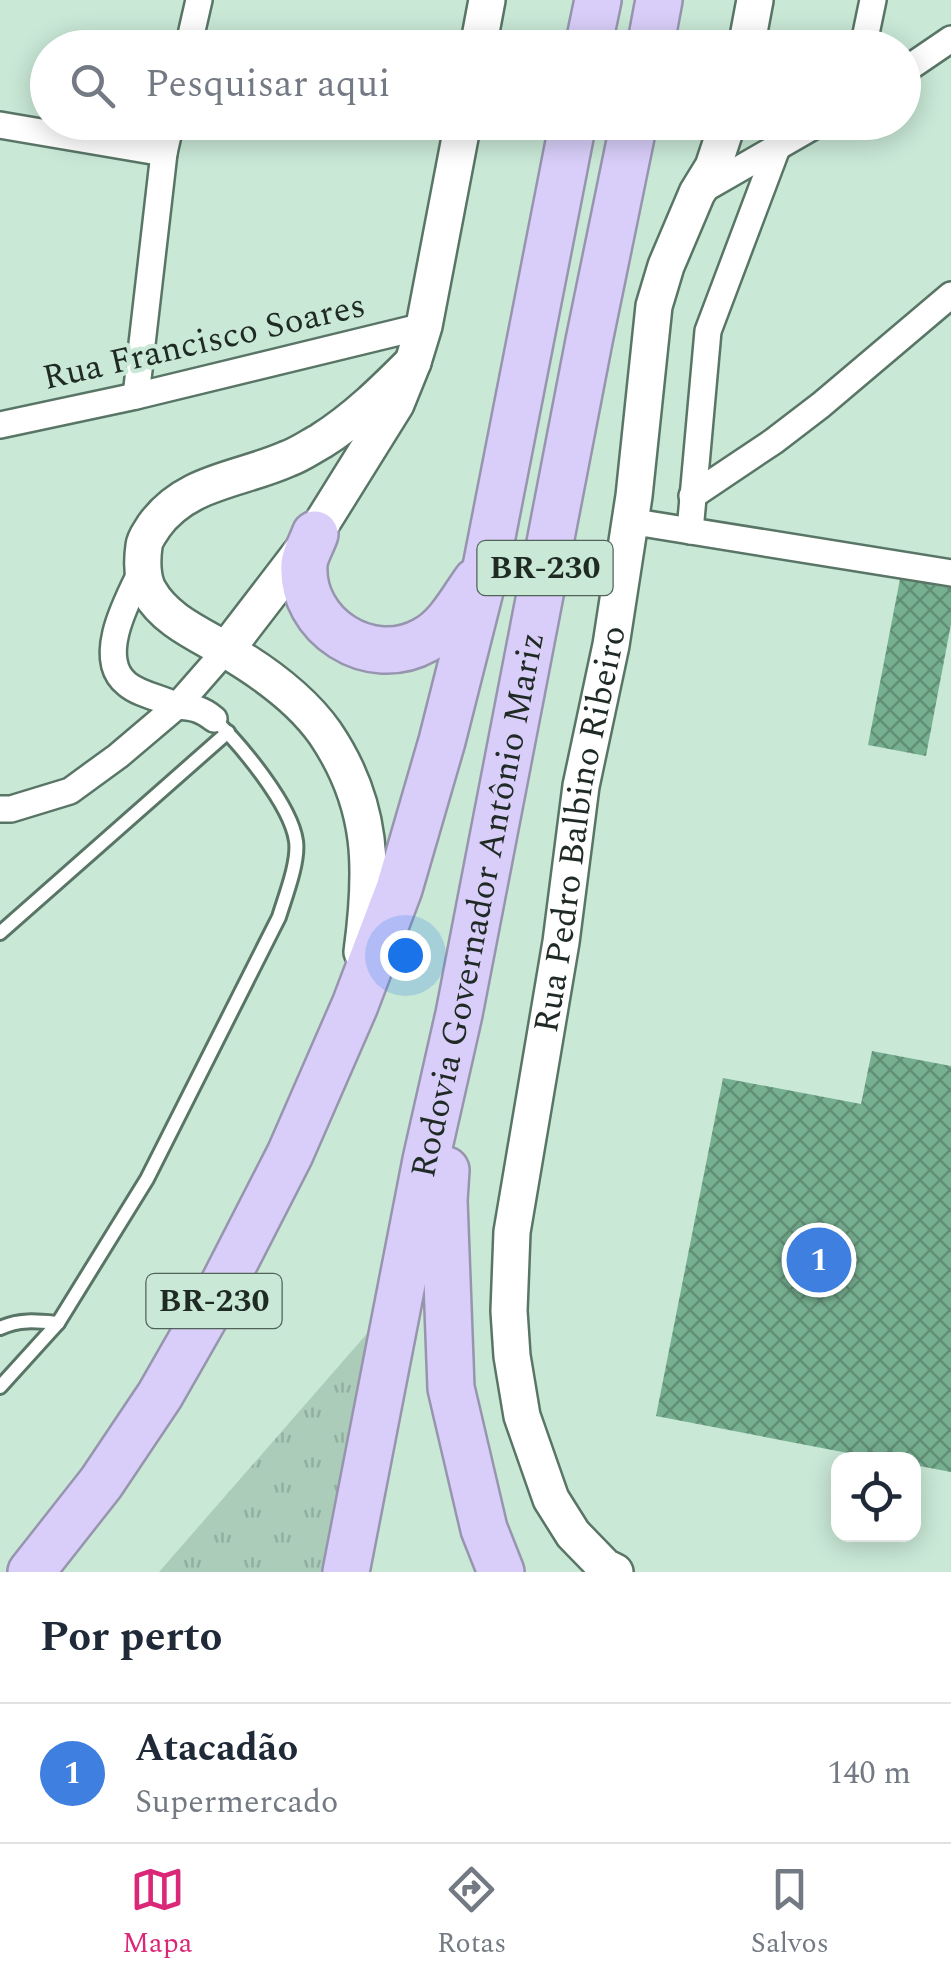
<!DOCTYPE html>
<html lang="pt">
<head>
<meta charset="utf-8">
<style>
  body { margin:0; font-family:Spectral,serif; background:#f6f6f7; color:#1f2937 }
  .controls { position:absolute; right:30px; bottom:30px; display:grid; overflow:hidden; border-radius:20px; box-shadow:0 5px 25px #0003 }
  .controls button { width:90px; height:90px; display:grid; place-items:center; padding:0; border:0; border-bottom:2px solid #e0e1e3; background:#fff; color:#1f2937; font:50px sans-serif }
  .you { position:absolute; left:405px; top:955px; width:35px; height:35px; margin:-25px; border:8px solid #fff; border-radius:50%; background:#1a73e8; box-shadow:0 0 0 15px #1a73e833 }
  .badge { display:grid; place-items:center; width:65px; height:65px; border-radius:50%; background:#db2777; color:#fff; font-size:32px; font-weight:700 }
  .pin { position:absolute; translate:-50% -50%; border:5px solid #fff; box-shadow:0 2px 10px #0006 }
  .list { margin:0; padding:0; list-style:none }
  h2 { display:flex; justify-content:space-between; align-items:center; height:130px; margin:0; padding:0 40px; font-size:42px }
  h2 small { font-size:32px; font-weight:400; color:#747a83 }
  .list li { display:grid; grid-template-columns:65px 1fr auto; gap:30px; align-items:center; box-sizing:border-box; height:140px; padding:0 40px; border-top:2px solid #e0e1e3 }
  .list b { display:block; font-size:38px; white-space:nowrap }
  .list p { margin:0; font-size:32px; white-space:nowrap; color:#747a83 }
  .list em { font-size:32px; font-style:normal; color:#747a83 }
  .icon { flex:none; width:55px; height:55px; fill:none; stroke:currentColor; stroke-width:2; stroke-linecap:round; stroke-linejoin:round }
  .map { position:relative; flex:none; width:951px; height:1572px; overflow:hidden }
  .search { position:absolute; background:#fff; box-shadow:0 5px 25px #0003; left:30px; right:30px; top:30px; height:110px; display:flex; align-items:center; gap:25px; box-sizing:border-box; padding:0 35px; border-radius:55px; color:#747a83; font-size:38px }
  .sheet { height:270px; background:#fff }
  nav { display:flex; justify-content:space-around; align-items:center; box-sizing:border-box; height:140px; border-top:2px solid #e0e1e3; background:#fff; font-size:28px; color:#747a83 }
  nav a { display:grid; justify-items:center; gap:5px }
  nav .on { color:#db2777 }
  .map>svg:first-child { display:block }
  .grass { fill:url(#grass-tufts) }
  .building { fill:url(#building-cross-hatch) }
  .lines { fill:none; stroke-linecap:round; stroke-linejoin:round }
  .lane-casing { stroke:#597566; stroke-width:18 }
  .street-casing { stroke:#597566; stroke-width:30 }
  .secondary-casing { stroke:#597566; stroke-width:40 }
  .highway-casing { stroke:#9795ae; stroke-width:50 }
  .lane { stroke:#fff; stroke-width:12 }
  .street { stroke:#fff; stroke-width:25 }
  .secondary { stroke:#fff; stroke-width:35 }
  .highway { stroke:#d8cef9; stroke-width:45 }
  .labels { text-anchor:middle; dominant-baseline:central; stroke-width:9; stroke-linejoin:round; paint-order:stroke }
  .shield { fill:#c9e8d6; stroke:#516359; stroke-width:2.5 }
  .shield-label { font-size:32px; font-weight:bold; fill:#1e2a23 }
  .street-label { font-size:35px; fill:#1e2a23; stroke:#c9e8d6 }
</style>
</head>
<body>
<div class="map">
<svg width="951" height="1572" viewBox="0 0 951 1572">
  <defs>
    <pattern id="grass-tufts" width="24" height="20" patternUnits="userSpaceOnUse" patternTransform="scale(2.5)"><rect width="24" height="20" fill="#aaccb9"/><path d="M3 7l-1-3M5 7V3M7 7l1-3M15 17l-1-3M17 17v-4M19 17l1-3" fill="none" stroke="#92af9f"/></pattern>
    <pattern id="building-cross-hatch" width="8" height="8" patternUnits="userSpaceOnUse" patternTransform="scale(2.5)"><rect width="8" height="8" fill="#77b091"/><path d="M0 0l8 8M0 8l8-8" fill="none" stroke="#618f76"/></pattern>
  </defs>
  <rect width="100%" height="100%" fill="#c9e8d6"/>
  <polygon class="grass" points="385,1313 331,1572 159,1572"/>
  <g class="building">
    <polygon points="900,579 951,588 951,624 926,756 868,745"/>
    <polygon points="872,1051 951,1066 951,1472 914,1465 914,1460 884,1460 656,1416 723,1078 861,1104"/>
  </g>
  <g class="lines">
    <defs>
      <g id="lane">
        <polyline points="0,933 228,732"/>
        <path d="M0,1328C19,1319 37,1321 58,1323"/>
        <path d="M0,1387L58,1323L147,1179L279,917C285,897 299,862 296,841C291,805 241,745 214,719"/>
      </g>
      <g id="street">
        <polyline points="188,48 199,0"/>
        <polyline points="863,48 873,0"/>
        <polyline points="904,71 951,39"/>
        <polyline points="0,125 164,153"/>
        <polyline points="701,191 821,122"/>
        <polyline points="136,396 164,153 171,122"/>
        <polyline points="0,425 136,396 424,326"/>
        <polyline points="692,496 774,441 821,405 951,295"/>
        <polyline points="629,521 951,573"/>
        <polyline points="690,531 708,331 777,148"/>
        <path d="M143,568C129,597 94,658 127,684C140,695 162,698 177,706L226,650"/>
        <path d="M0,809H11L70,791L118,756L177,706C193,707 202,709 214,719"/>
      </g>
      <g id="secondary">
        <polyline points="478,48 487,0"/>
        <polyline points="746,48 755,0"/>
        <polyline points="226,650 315,534 396,404 413,362 424,326 463,122"/>
        <path d="M362,952C373,870 374,805 325,733C301,699 262,671 226,650C199,634 165,620 149,591C142,579 142,560 144,546C145,538 150,533 154,526C186,481 240,480 287,459C299,455 310,447 321,441C356,419 384,391 413,362"/>
        <path id="s1" d="M615,1572L605,1567L573,1534L551,1499L522,1416L512,1356L509,1311L512,1232L561,942L581,786L611,645L634,496L654,306L666,266L697,193L713,167L728,122"/>
      </g>
      <g id="highway">
        <polyline points="588,48 598,0"/>
        <polyline points="650,48 659,0"/>
        <path d="M315,534C312,543 305,554 304,564C300,626 370,671 425,640C448,628 461,602 476,581"/>
        <polyline points="446,1170 444,1200 451,1388 484,1529 501,1572"/>
        <polyline points="31,1572 101,1483 160,1395 224,1283 290,1154 355,1005 399,889 442,741 486,567 573,122"/>
        <path id="s2" d="M346,1572L426,1160L459,1014L589,341L634,122"/>
      </g>
    </defs>
    <use href="#lane" class="lane-casing"/>
    <use href="#street" class="street-casing"/>
    <use href="#secondary" class="secondary-casing"/>
    <use href="#highway" class="highway-casing"/>
    <use href="#lane" class="lane"/>
    <use href="#street" class="street"/>
    <use href="#secondary" class="secondary"/>
    <use href="#highway" class="highway"/>
  </g>
  <g class="labels">
    <g class="shield">
      <rect x="477.5" y="541" width="135" height="54" rx="8"/>
      <rect x="146.5" y="1274" width="135" height="54" rx="8"/>
    </g>
    <g class="shield-label">
      <text x="545" y="568">BR-230</text>
      <text x="214" y="1301">BR-230</text>
    </g>
    <g class="street-label">
      <text transform="translate(204 342) rotate(-13)">Rua Francisco Soares</text>
      <text stroke="none"><textPath href="#s1" startOffset="780">Rua Pedro Balbino Ribeiro</textPath></text>
      <text stroke="none"><textPath href="#s2" startOffset="680">Rodovia Governador Antônio Mariz</textPath></text>
    </g>
  </g>
</svg>
<div class="controls">
<button><svg class="icon" aria-label="locate" viewBox="0 0 24 24"><circle cx="12" cy="12" r="6"/><path d="M12 2v4M12 18v4M2 12h4M18 12h4"/></svg></button>
</div>
<div class="you"></div>
<div class="pin badge" style="left:819px;top:1260px;background:#3f7fe0">1</div>
<div class="search"><svg class="icon" aria-label="search" viewBox="0 0 24 24"><circle cx="10" cy="10" r="6"/><path d="M15 15l6 6"/></svg>Pesquisar aqui</div>
</div>
<section class="sheet">
<h2>Por perto<small></small></h2>
<ul class="list">
<li><span class="badge" style="background:#3f7fe0">1</span><div><b>Atacadão</b><p>Supermercado</p></div><em>140 m</em></li>
</ul>
</section>
<nav>
<a class="on"><svg class="icon" aria-label="map" viewBox="0 0 24 24"><path d="M3 6l6-2 6 2 6-2v14l-6 2-6-2-6 2zM9 4v14M15 6v14"/></svg>Mapa</a>
<a><svg class="icon" aria-label="directions" viewBox="0 0 24 24"><path d="M12 3l9 9-9 9-9-9zM9 14v-3h6M13 9l2 2-2 2"/></svg>Rotas</a>
<a><svg class="icon" aria-label="saved" viewBox="0 0 24 24"><path d="M7 4h10v16l-5-4-5 4z"/></svg>Salvos</a>
</nav>
</body>
</html>
